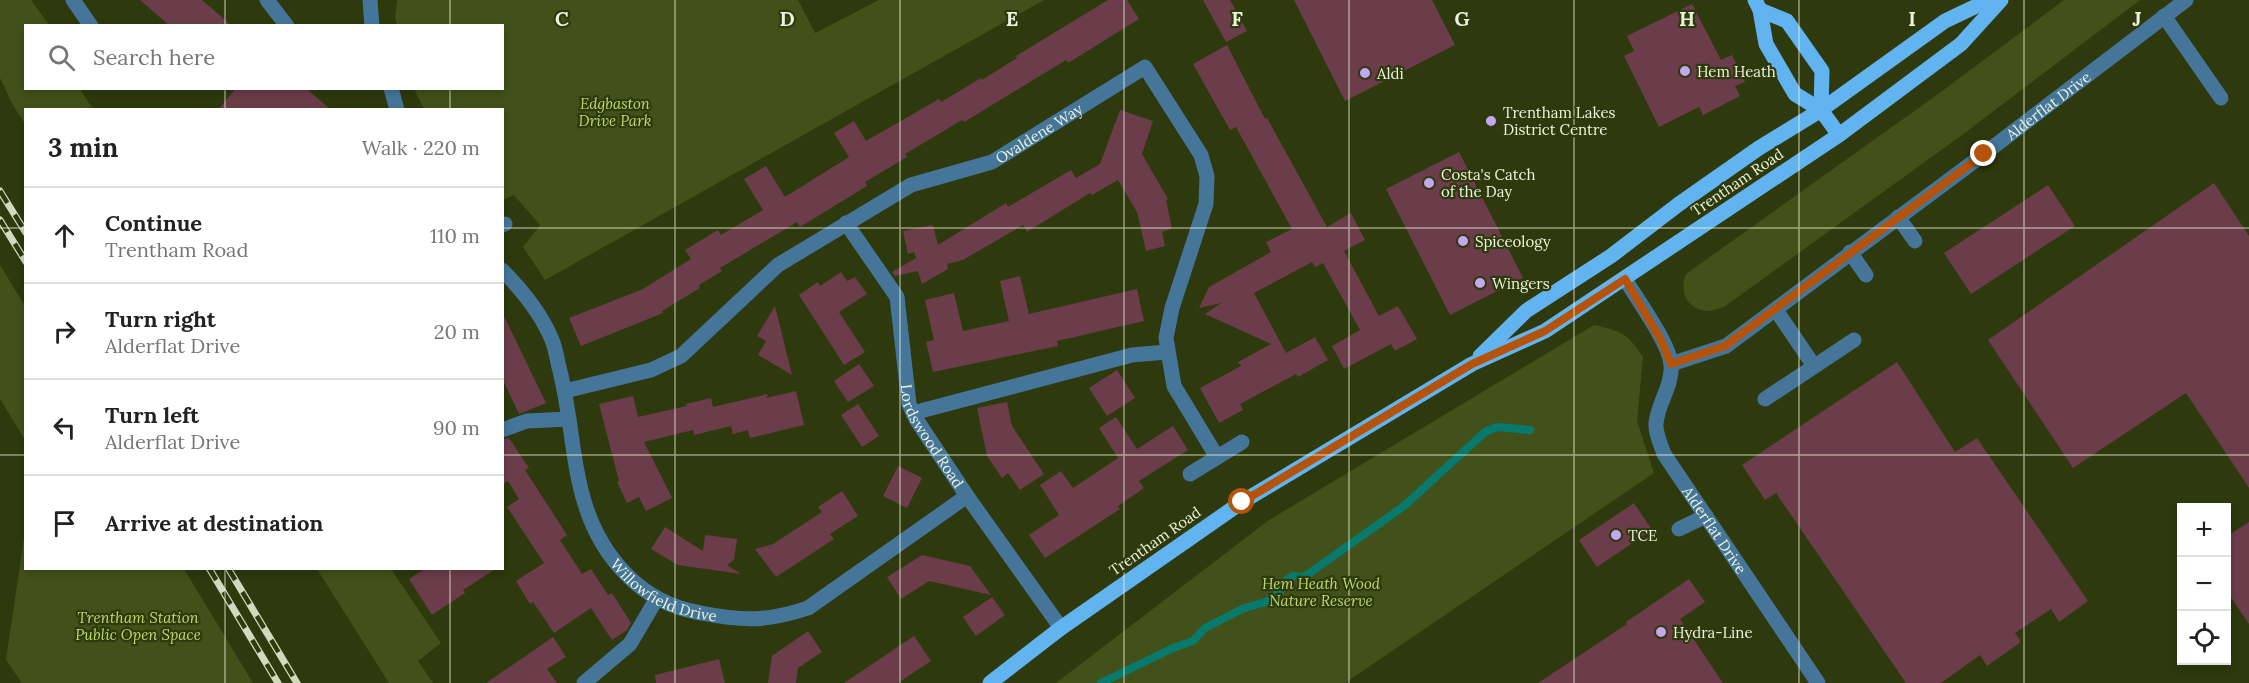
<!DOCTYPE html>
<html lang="en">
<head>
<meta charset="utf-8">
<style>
  body { margin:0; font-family:Lora,serif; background:#f2f2f2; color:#222 }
  .controls { position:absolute; right:18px; bottom:18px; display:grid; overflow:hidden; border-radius:0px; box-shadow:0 3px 9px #0003 }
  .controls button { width:54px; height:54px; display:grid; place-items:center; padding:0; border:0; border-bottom:2px solid #e0e0e0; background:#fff; color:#222; font:30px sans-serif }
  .stop { position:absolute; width:18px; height:18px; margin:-14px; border:4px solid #b45309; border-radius:50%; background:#fff }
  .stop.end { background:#b45309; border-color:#fff; box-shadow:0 2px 6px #0008 }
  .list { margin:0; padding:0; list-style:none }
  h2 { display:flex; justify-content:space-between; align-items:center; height:78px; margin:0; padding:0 24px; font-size:26px }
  h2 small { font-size:20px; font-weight:400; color:#767676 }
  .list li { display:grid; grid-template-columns:39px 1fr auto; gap:18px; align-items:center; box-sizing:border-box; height:96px; padding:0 24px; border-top:2px solid #e0e0e0 }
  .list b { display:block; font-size:22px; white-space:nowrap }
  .list p { margin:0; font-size:20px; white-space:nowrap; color:#767676 }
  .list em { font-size:20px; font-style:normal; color:#767676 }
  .icon { flex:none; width:33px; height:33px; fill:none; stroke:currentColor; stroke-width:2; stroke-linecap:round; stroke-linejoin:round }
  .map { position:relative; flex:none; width:2249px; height:683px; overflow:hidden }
  .search { position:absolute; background:#fff; box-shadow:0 3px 9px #0003; left:24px; top:24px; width:480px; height:66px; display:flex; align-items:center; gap:15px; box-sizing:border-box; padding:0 21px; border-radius:0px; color:#767676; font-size:22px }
  .panel { position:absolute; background:#fff; box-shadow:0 3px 9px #0003; left:24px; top:108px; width:480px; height:462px; border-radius:0px }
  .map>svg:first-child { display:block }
  .green { fill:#425119 }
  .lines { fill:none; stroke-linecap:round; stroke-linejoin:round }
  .stream { stroke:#077a6d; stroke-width:8 }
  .building { fill:#6b3d4a }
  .minor { stroke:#45769a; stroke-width:15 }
  .major { stroke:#62b4f0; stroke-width:15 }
  .rail-casing { stroke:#d1dabe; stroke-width:7 }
  .rail { stroke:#2e390d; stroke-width:4.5; stroke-dasharray:14; stroke-linecap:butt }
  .route { stroke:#b45309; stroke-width:8 }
  .grid { fill:none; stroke:#ebf4db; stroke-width:1.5; stroke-opacity:0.55 }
  .poi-dot { fill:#c4a7f1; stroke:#2e390d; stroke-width:2 }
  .labels { text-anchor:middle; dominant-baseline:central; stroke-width:4.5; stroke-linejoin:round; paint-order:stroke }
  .poi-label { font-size:15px; fill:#ebf4db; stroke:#2e390d; text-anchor:start }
  .park-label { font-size:15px; font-style:italic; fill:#bcdc6b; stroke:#2e390d }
  .street-label { font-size:15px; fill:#ebf4db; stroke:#2e390d }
  .grid-label { font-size:20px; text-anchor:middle; font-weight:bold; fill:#ebf4db; stroke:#2e390d; stroke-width:4.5; stroke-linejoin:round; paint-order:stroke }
</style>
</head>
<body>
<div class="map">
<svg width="2249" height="683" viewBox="0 0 2249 683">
  <rect width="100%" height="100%" fill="#2e390d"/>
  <g class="green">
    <polygon points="0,0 31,0 49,25 26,26 26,88 80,89 93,109 26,110 25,124 13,105 0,78"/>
    <polygon points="397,0 798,0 815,33 879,0 1044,0 545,280 523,247 540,225 514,195 503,200 502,110 424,109 414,89 502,88 502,26 397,25 395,17"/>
    <path d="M2064,0H2140L1962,135L1724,307C1718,308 1711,312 1705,311C1686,308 1679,290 1686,274L1934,97Z"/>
    <polygon points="0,265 25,306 25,440 0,399"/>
    <path d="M1594,325C1622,331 1628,334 1643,357L1637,421L1654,473L1345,683H1056L1269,520Z"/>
    <polygon points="25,531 26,568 184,569 253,683 22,683 6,660"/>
    <polygon points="317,569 391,569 441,643 418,661 433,683 389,683"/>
  </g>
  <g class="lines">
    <polyline class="stream" points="1101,683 1173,648 1193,641 1205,628 1242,609 1271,600 1280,591 1286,580 1293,576 1304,577 1404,506 1485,432 1497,427 1530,430"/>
  </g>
  <g class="building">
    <polygon points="140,0 202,0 232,26 170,26"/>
    <polygon points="1108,0 1127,0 1139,19 1068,63 1066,60 964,122 962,120 905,154 907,157 865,182 867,186 800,227 797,222 720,268 722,271 699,285 700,288 662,311 663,313 581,346 569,318 643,289 691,259 685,250 718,230 721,235 763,210 744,179 766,166 785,197 849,157 834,133 854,121 866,141 939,99 941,102 981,78 982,80 1017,58 1016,56"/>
    <polygon points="1203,0 1230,0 1247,31 1226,42"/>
    <polygon points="1294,0 1432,0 1455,45 1345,101"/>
    <polygon points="1692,4 1721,60 1732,55 1745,82 1735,86 1740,96 1703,115 1699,107 1659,127 1624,56 1634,51 1627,36"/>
    <polygon points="1227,45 1265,119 1267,118 1327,227 1351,213 1365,240 1344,251 1379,316 1398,306 1417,339 1395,351 1391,344 1344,369 1332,346 1360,330 1323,263 1315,267 1312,262 1254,293 1286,353 1315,337 1328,360 1298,377 1296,374 1240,404 1243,410 1219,423 1200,388 1241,366 1238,362 1271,344 1205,314 1221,303 1199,308 1209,287 1271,252 1266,242 1292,229 1236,127 1230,130 1193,64"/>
    <polygon points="236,88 306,88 331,110 218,110"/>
    <polygon points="1120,110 1153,121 1142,154 1168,199 1166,200 1172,229 1162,232 1165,246 1146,251 1137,212 1118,180 1092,195 1090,193 1027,232 1023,225 963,260 947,264 948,269 922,284 918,271 895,276 892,272 916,258 914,252 908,254 903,231 933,225 938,245 1006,203 1008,207 1071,170 1076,178 1100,164"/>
    <polygon points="1459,152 1523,278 1450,315 1386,189"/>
    <polygon points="2214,183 2249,236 2249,488 2186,393 2073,468 1988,340"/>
    <polygon points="2048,185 2075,226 1971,294 1944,253"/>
    <polygon points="841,272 847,281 855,277 867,294 839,312 865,352 844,365 799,295 818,282 820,286"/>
    <polygon points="1020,276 1029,314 1137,289 1144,321 1057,341 1058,346 933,372 926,342 934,340 925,300 954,293 963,331 1009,321 1000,281"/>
    <polygon points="775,306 778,318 792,375 758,355 766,341 757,336"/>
    <polygon points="502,312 546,403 519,414 502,378"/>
    <polygon points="1897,362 1955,452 1977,438 2088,601 2059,622 2051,609 2015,633 2021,642 1987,666 1980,655 1941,683 1906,683 1776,493 1765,500 1742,465"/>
    <polygon points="859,364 874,386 848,402 834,381"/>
    <polygon points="1117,370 1135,398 1107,416 1089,388"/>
    <polygon points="796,391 804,425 750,438 748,430 733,434 731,426 694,435 693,430 644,442 672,498 646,511 639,497 627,503 617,482 619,481 599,404 633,396 638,417 687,406 686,404 711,398 713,407 768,394 766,398"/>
    <polygon points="1007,402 1012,426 1044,474 1020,490 1008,473 1002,478 987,456 977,408"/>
    <polygon points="858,404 879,436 862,447 841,415"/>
    <polygon points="1116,417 1137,449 1173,426 1188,450 1139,481 1144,488 1118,506 1120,509 1045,558 1029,535 1059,515 1040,485 1061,471 1073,488 1118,458 1099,428"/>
    <polygon points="509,438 529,468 525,470 567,535 560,540 582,574 591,569 608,595 612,593 631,623 627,630 612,640 591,608 554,633 533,602 530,604 516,581 544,563 507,507 519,499 508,481 502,485 502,439"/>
    <polygon points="898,466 922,478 907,508 883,496"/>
    <polygon points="842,491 858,516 830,534 834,539 776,577 755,549 773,544 822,512 818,507"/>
    <polygon points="1634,503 1652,530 1597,567 1579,540"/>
    <polygon points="2249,522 2249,624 2226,590 2226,537"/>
    <polygon points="665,527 703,551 705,535 737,539 734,560 727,565 741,574 678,565 651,549"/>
    <polygon points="922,555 970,566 991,595 929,581 901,599 887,577"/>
    <polygon points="426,568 497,568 463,590 465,593 432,615 409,579"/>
    <polygon points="1689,579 1705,602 1680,619 1723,683 1538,683 1627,624 1626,622"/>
    <polygon points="992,597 1005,615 976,636 963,617"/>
    <polygon points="808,631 822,652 798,668 796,683 768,683 772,656"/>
    <polygon points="914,636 931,661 898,683 844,683"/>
    <polygon points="553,637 566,657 547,669 557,683 486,683"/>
    <polygon points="719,659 725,683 656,683 655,675"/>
  </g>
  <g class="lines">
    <g class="minor">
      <polyline points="73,0 91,26"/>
      <polyline points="267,0 287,26"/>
      <polyline points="370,0 372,26"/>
      <polyline points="2164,16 2221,98"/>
      <polyline points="391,88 397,110"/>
      <polyline points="1898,217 1915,241"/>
      <path id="s1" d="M846,223L897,297L909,404L916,419L967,496L1061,628"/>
      <polyline points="502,225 505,224"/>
      <polyline points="1850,252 1866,275"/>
      <path id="s2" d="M502,270C521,289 542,315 552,340C556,349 557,361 560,371C578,444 569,516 626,574C647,596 671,608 701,613C743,621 766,622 808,608L967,496"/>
      <path id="s3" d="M1625,279C1637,299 1669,343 1671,364C1673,385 1658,403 1656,423C1655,433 1661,445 1664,454L1818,683"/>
      <polyline points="1776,310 1814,366"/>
      <path id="s4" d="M1671,364L1726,346L1984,154L2186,0"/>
      <path id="s5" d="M565,391L651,370L681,356L778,265L911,185L992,162L1145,67L1201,155L1207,176L1206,204L1172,308L1166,338L1174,386L1217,457"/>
      <polyline points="1765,399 1854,340"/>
      <polyline points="913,413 1132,355 1167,352"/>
      <polyline points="502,430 527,421 569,419"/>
      <polyline points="1190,474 1242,442"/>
      <polyline points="1679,529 1706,516"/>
      <polyline points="584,683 630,644 657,598"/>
    </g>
    <g class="major">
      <polyline points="1755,0 1760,10 1766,44 1795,94 1821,110 1839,135"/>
      <polyline points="1760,10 1787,21 1822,71 1821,110"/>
      <polyline points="1480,356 1526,311 1611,256 1679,204 1759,148 1821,110 1945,21 1989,0"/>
      <polyline points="990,683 1061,628 1242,502 1472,364 1545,331 1839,135 1961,44 2001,0"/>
    </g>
    <defs>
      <g id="rail">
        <polyline points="0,191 26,233"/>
        <polyline points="0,220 26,262"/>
        <polyline points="209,568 278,683"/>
        <polyline points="228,568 297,683"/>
      </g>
    </defs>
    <use href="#rail" class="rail-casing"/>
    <use href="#rail" class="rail"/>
  </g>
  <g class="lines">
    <polyline class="route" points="1242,502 1472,364 1545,331 1625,279 1661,340 1671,364 1725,346 1984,154"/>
  </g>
  <path class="grid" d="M225,0V26M450,0V26M675,0V683M900,0V683M1124,0V683M1349,0V683M1574,0V683M1799,0V683M2024,0V683M225,88V110M450,88V110M0,228H26M502,228H2249M0,455H26M502,455H2249M225,568V683M450,568V683"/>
  <g class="poi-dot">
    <circle cx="1685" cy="71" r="6"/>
    <circle cx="1365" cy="73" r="6"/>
    <circle cx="1491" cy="121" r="6"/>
    <circle cx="1429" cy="183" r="6"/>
    <circle cx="1463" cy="241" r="6"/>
    <circle cx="1480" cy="283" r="6"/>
    <circle cx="1616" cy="535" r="6"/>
    <circle cx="1661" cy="632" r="6"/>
  </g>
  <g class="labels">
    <g class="poi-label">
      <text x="1697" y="71">Hem Heath</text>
      <text x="1377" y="73">Aldi</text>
      <text x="1503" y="112">Trentham Lakes<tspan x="1503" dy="17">District Centre</tspan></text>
      <text x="1441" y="174">Costa's Catch<tspan x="1441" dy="17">of the Day</tspan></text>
      <text x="1475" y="241">Spiceology</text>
      <text x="1492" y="283">Wingers</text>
      <text x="1628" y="535">TCE</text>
      <text x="1673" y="632">Hydra-Line</text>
    </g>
    <g class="park-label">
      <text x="615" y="103">Edgbaston<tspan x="615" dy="17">Drive Park</tspan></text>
      <text x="1321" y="583">Hem Heath Wood<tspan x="1321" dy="17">Nature Reserve</tspan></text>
      <text x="138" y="617">Trentham Station<tspan x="138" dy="17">Public Open Space</tspan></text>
    </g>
    <g class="street-label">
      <text stroke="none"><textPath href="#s4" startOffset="460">Alderflat Drive</textPath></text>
      <text stroke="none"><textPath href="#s5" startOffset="549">Ovaldene Way</textPath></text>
      <text transform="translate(1737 182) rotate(-34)">Trentham Road</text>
      <text stroke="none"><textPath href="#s1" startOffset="236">Lordswood Road</textPath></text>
      <text stroke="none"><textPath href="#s3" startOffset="282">Alderflat Drive</textPath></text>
      <text transform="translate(1155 541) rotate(-35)">Trentham Road</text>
      <text stroke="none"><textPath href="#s2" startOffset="378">Willowfield Drive</textPath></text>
    </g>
  </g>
  <g class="grid-label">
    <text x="562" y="26">C</text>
    <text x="787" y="26">D</text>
    <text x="1012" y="26">E</text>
    <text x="1237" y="26">F</text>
    <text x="1462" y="26">G</text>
    <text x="1687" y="26">H</text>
    <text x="1912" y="26">I</text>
    <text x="2137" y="26">J</text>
  </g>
</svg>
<div class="controls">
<button>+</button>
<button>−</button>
<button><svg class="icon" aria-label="locate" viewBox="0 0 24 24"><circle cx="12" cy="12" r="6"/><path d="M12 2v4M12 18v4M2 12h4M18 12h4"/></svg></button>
</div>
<div class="stop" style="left:1242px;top:502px"></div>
<div class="stop end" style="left:1984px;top:154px"></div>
<div class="search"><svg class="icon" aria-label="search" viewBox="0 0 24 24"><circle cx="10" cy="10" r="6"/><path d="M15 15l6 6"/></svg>Search here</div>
<section class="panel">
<h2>3 min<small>Walk · 220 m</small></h2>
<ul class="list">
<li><svg class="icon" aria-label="ahead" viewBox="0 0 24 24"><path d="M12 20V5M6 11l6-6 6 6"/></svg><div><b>Continue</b><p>Trentham Road</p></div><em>110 m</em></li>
<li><svg class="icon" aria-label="right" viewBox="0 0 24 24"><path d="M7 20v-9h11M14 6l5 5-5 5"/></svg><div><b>Turn right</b><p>Alderflat Drive</p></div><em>20 m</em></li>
<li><svg class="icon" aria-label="left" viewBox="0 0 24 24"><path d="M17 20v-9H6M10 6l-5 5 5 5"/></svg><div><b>Turn left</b><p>Alderflat Drive</p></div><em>90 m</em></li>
<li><svg class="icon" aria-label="arrive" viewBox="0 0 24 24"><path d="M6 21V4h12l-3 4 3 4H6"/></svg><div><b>Arrive at destination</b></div></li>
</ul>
</section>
</div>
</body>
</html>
